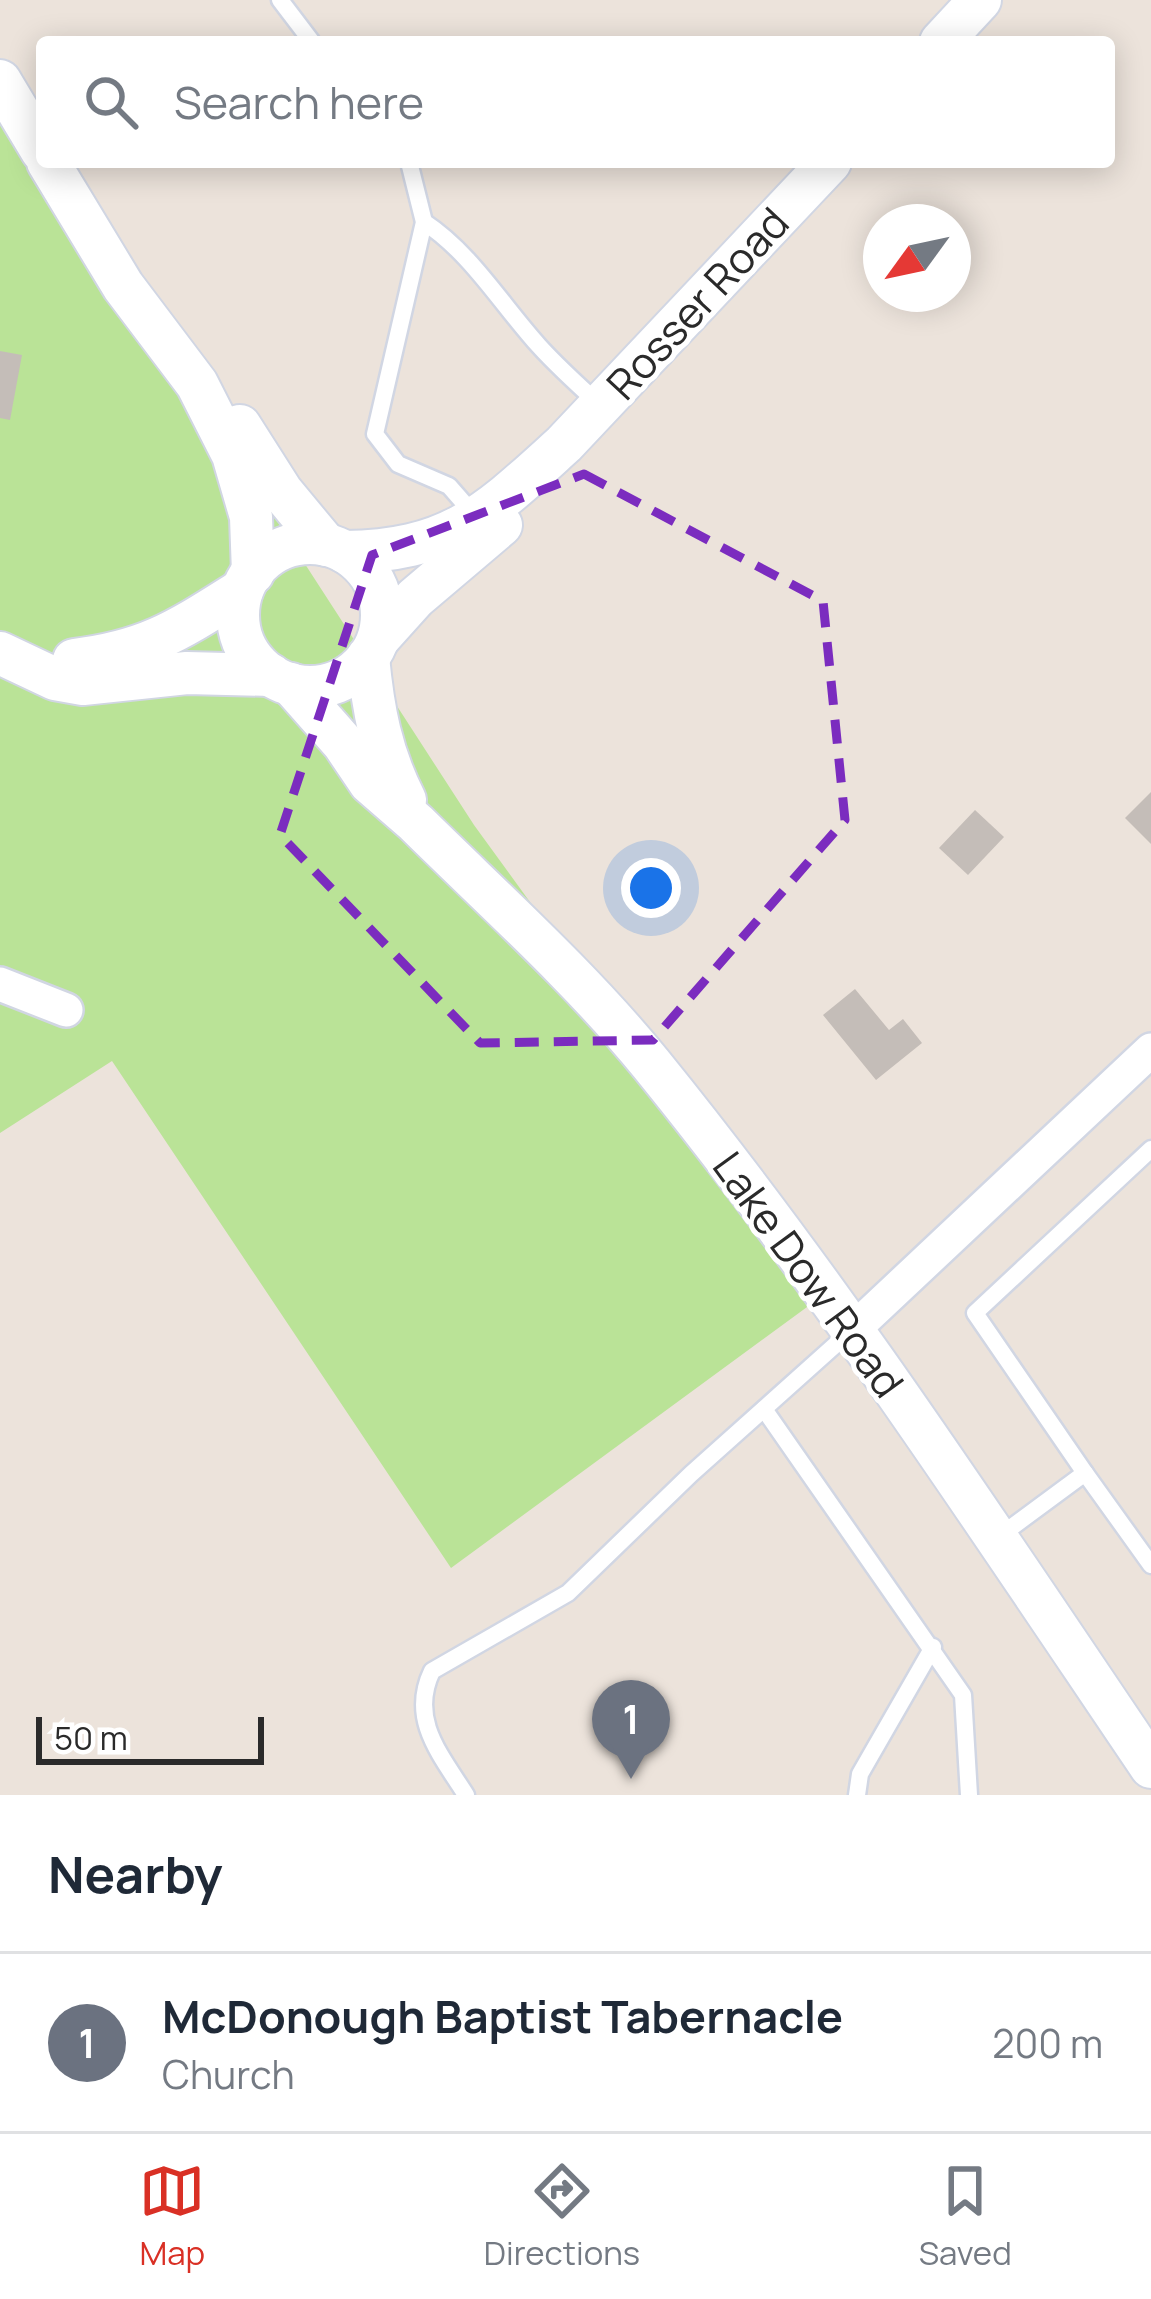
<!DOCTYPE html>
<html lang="en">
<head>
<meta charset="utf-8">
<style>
  body { margin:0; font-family:Manrope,sans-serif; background:#f2f2f3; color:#1f2937 }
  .compass { position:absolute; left:863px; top:204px; width:108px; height:108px; border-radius:50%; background:#fff; box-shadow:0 6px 30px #0003; rotate:237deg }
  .scale { position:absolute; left:36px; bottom:30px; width:228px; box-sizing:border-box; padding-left:12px; border:6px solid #2a2a2a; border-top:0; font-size:33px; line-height:42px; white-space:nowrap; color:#2a2a2a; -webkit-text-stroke:9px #fff; paint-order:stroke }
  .you { position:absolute; left:651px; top:888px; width:42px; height:42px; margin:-30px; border:9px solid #fff; border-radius:50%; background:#1a73e8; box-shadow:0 0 0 18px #1a73e833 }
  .badge { display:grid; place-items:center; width:78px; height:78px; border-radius:50%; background:#d93025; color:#fff; font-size:39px; font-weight:700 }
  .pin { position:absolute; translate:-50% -99px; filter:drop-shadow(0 3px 6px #0008) }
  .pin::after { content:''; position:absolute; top:63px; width:42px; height:36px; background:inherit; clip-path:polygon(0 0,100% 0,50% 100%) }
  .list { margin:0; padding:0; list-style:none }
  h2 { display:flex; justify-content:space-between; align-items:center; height:156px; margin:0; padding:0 48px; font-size:51px }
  h2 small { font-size:39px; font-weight:400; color:#747a83 }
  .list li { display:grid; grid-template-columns:78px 1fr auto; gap:36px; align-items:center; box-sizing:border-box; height:180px; padding:0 48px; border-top:3px solid #e0e1e3 }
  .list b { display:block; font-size:45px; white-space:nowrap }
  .list p { margin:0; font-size:39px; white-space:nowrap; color:#747a83 }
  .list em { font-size:39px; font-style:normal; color:#747a83 }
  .icon { flex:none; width:66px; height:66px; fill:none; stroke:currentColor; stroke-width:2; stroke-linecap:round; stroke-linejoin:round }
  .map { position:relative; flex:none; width:1151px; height:1795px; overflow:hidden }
  .search { position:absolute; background:#fff; box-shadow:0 6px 30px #0003; left:36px; right:36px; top:36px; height:132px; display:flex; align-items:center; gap:30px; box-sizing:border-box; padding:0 42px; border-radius:12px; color:#747a83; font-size:45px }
  .sheet { height:336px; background:#fff }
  nav { display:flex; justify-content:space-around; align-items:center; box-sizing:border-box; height:168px; border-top:3px solid #e0e1e3; background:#fff; font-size:33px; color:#747a83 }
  nav a { display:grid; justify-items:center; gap:6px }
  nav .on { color:#d93025 }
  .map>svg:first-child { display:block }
  .green { fill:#bae397 }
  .building { fill:#c4bdb8 }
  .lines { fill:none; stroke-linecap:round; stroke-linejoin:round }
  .service-casing { stroke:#d1d6e3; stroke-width:21 }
  .minor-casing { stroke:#d1d6e3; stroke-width:38 }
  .tertiary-casing { stroke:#d1d6e3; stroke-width:46 }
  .service { stroke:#fff; stroke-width:16 }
  .minor { stroke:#fff; stroke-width:33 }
  .tertiary { stroke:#fff; stroke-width:42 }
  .marked { fill:none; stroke:#7b2cbf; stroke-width:9; stroke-dasharray:24 15; stroke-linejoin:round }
  .labels { text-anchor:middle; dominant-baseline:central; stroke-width:10; stroke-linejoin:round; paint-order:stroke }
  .street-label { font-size:42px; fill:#2a2a2a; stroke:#fff }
</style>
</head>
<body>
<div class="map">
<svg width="1151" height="1795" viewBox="0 0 1151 1795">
  <rect width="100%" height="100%" fill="#ece3db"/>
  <polygon class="green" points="0,93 474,825 818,1299 451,1568 112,1061 0,1133"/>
  <g class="building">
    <polygon points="0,351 22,355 10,420 0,418"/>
    <polygon points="1151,792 1151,844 1125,818"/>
    <polygon points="975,810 1004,837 968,875 939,848"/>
    <polygon points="855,989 889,1030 903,1019 922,1043 876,1080 823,1015"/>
  </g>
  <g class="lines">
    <defs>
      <g id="service">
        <polyline points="280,0 312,42"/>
        <polyline points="409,162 424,222 375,434 398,464 449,486 477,518"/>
        <path d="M424,222C471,253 501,304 539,346C558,367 579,386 600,405"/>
        <polyline points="764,1409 963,1695 969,1795"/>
        <polyline points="1085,1473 975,1313 1151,1149"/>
        <polyline points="997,1538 1085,1473 1151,1565"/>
        <path d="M466,1795C440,1754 409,1719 432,1671L568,1593L691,1474L853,1329"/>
        <polyline points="857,1795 860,1774 933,1647"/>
      </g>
      <g id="minor">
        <polyline points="0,984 66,1010"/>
        <polyline points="854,1329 1151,1050"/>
      </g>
      <g id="tertiary">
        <polyline points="941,42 980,0"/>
        <polyline points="0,81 42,151"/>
        <polyline points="48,162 123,286 197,384 233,455 251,517 253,573"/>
        <polyline points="240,426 282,492 326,545"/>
        <circle cx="310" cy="615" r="72"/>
        <path d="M345,552C452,551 489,512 564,444L830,162"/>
        <polyline points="379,638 415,598 501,525"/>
        <polyline points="0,653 55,679 83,684 187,673 271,675"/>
        <path d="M368,657C373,710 381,753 405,800"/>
        <path d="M74,660C149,651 180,629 242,590"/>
        <path d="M291,684L343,743L370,783L416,823C495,901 580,977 651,1064C832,1287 990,1529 1151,1767"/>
      </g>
    </defs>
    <use href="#service" class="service-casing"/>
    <use href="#minor" class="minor-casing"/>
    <use href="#tertiary" class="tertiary-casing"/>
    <use href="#service" class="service"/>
    <use href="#minor" class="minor"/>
    <use href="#tertiary" class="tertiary"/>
  </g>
  <path class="marked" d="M584,474L823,601L845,820L653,1040L480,1043L280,835L372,555Z"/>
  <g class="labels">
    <g class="street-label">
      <text transform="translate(697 303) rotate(-47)">Rosser Road</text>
      <text transform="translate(809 1274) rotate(54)">Lake Dow Road</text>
    </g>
  </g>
</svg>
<svg class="compass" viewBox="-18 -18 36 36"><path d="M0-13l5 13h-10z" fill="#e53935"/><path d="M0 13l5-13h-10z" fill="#747a83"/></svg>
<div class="scale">50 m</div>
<div class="you"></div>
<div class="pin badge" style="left:631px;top:1779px;background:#6b7280">1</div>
<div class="search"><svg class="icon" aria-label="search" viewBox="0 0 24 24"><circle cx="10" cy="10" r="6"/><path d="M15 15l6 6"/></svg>Search here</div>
</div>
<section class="sheet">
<h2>Nearby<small></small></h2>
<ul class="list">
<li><span class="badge" style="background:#6b7280">1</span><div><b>McDonough Baptist Tabernacle</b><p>Church</p></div><em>200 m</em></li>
</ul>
</section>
<nav>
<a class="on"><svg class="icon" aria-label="map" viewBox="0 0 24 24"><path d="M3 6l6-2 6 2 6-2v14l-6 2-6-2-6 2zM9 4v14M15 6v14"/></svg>Map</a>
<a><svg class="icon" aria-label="directions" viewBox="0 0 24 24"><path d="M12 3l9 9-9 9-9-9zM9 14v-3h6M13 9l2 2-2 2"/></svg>Directions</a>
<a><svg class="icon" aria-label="saved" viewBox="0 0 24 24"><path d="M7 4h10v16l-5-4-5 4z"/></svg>Saved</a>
</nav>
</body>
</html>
